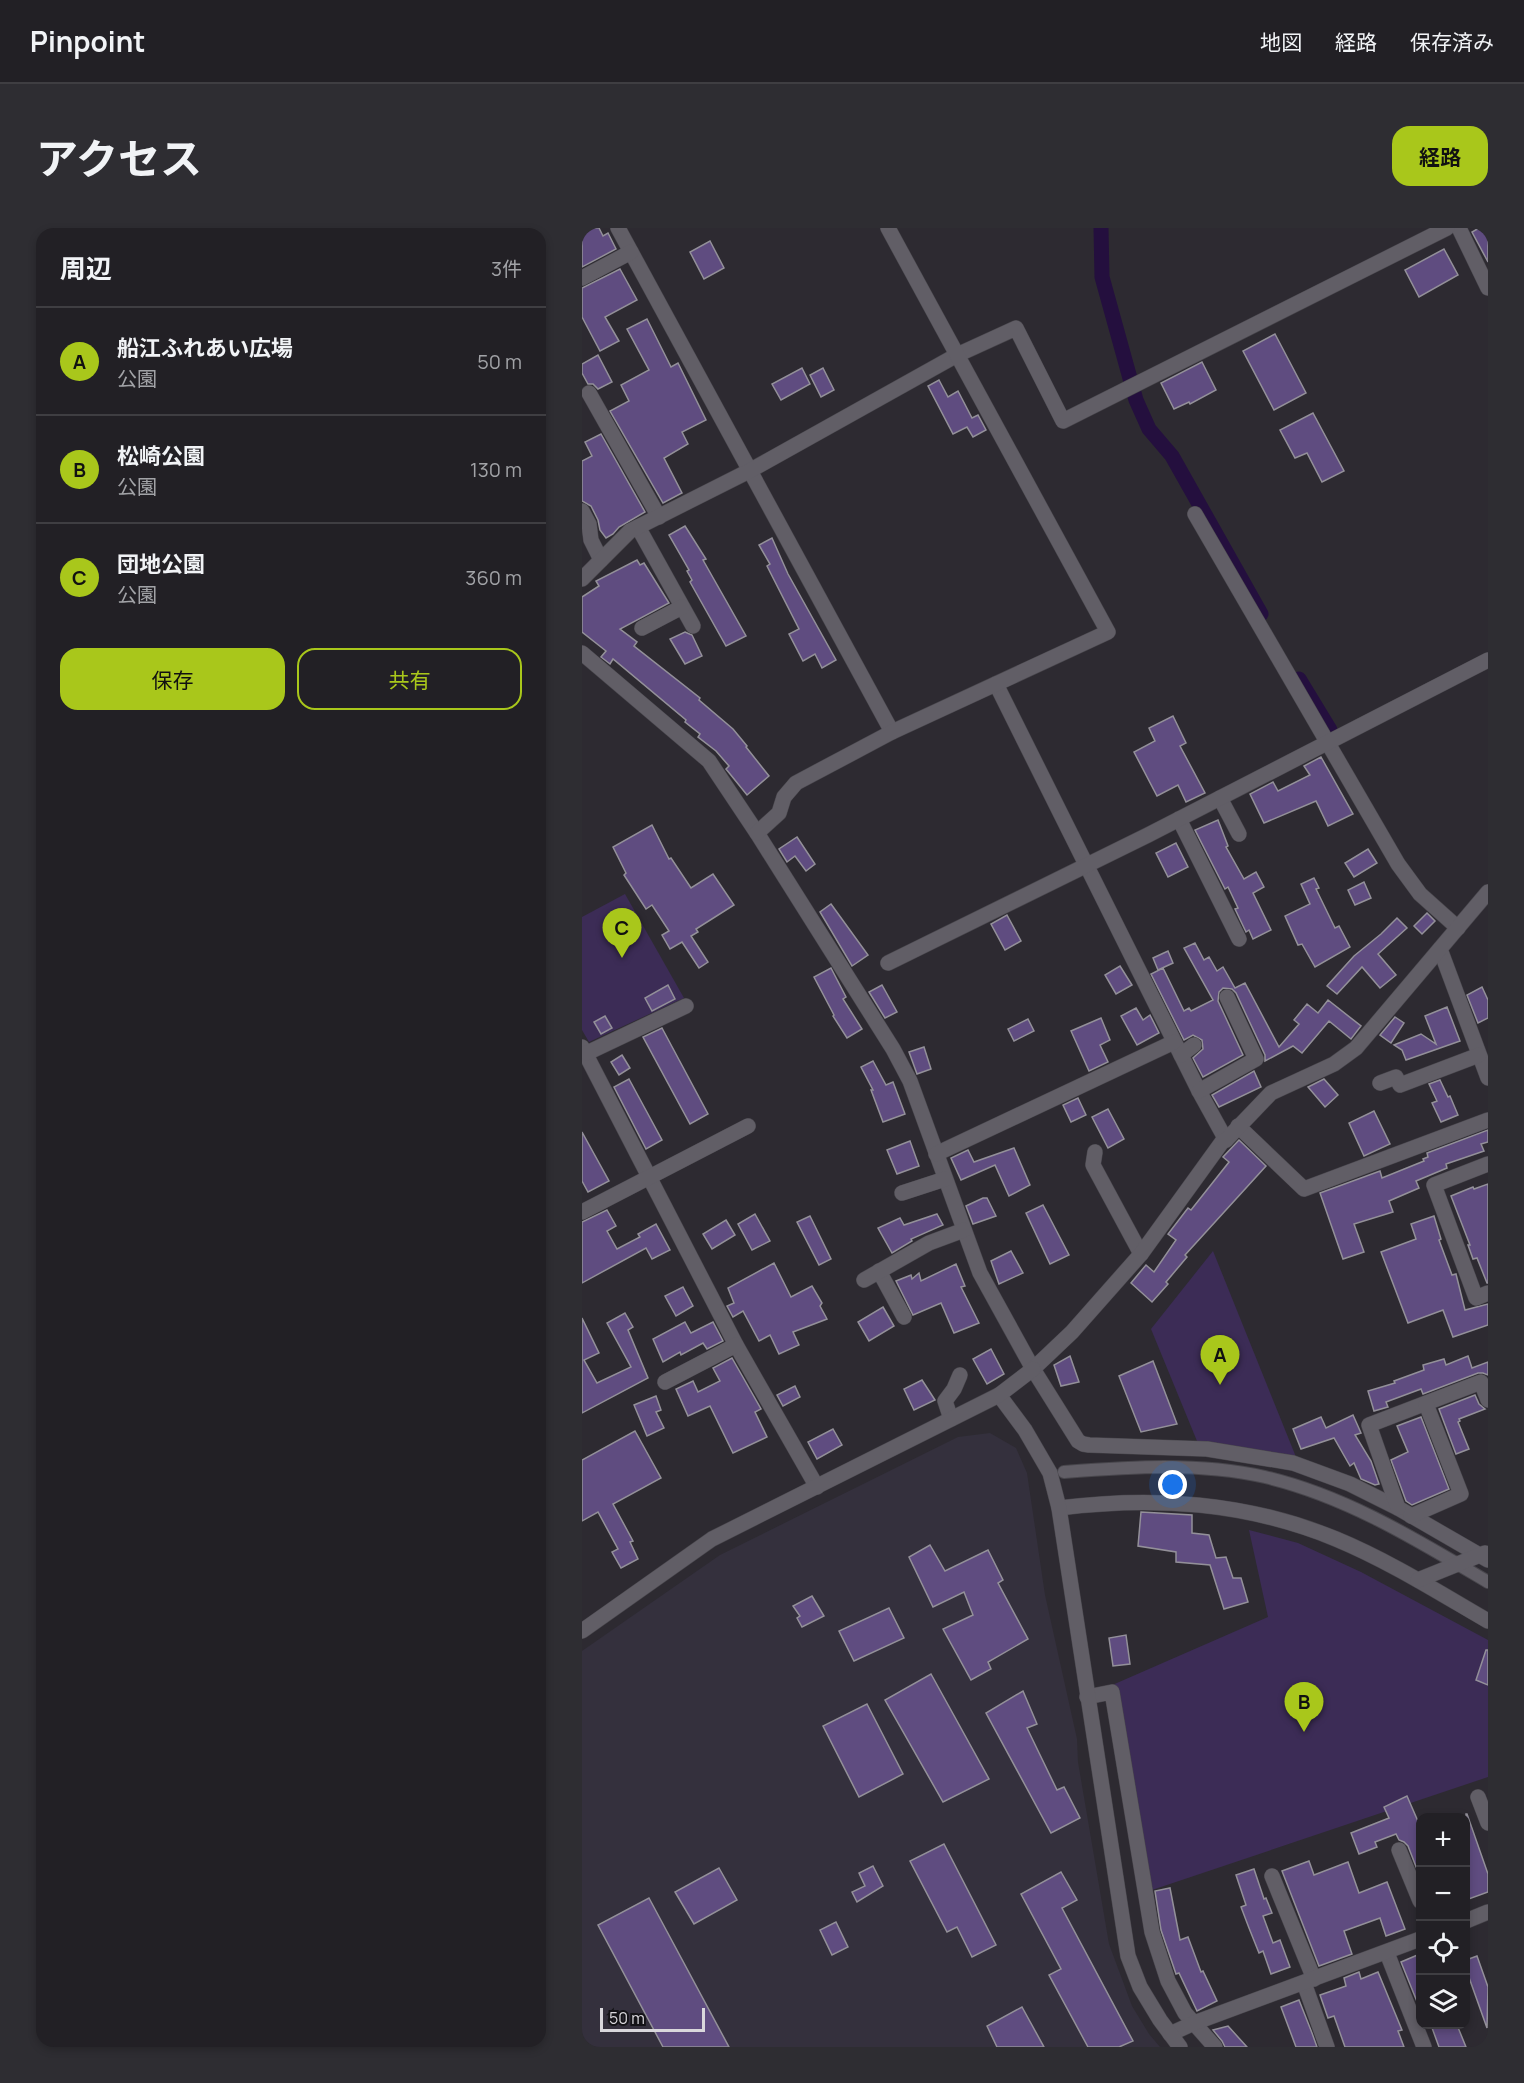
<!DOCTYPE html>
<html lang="ja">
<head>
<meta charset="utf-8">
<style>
  body { margin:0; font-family:Manrope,"Noto Sans JP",sans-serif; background:#2e2d32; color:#f1f3f6 }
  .controls { position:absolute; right:18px; bottom:18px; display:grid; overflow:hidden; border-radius:12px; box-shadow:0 3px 9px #0003 }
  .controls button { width:54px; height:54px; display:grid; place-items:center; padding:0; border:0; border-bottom:2px solid #3f3e42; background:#222025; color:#f1f3f6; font:30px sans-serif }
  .scale { position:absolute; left:18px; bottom:15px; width:105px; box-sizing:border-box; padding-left:6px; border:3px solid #d9d7dc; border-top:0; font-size:16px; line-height:21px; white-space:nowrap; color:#d9d7dc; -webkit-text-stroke:4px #141317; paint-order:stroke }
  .you { position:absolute; left:591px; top:1257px; width:21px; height:21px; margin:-15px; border:4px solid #fff; border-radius:50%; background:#1a73e8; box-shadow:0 0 0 9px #1a73e833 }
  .badge { display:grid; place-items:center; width:39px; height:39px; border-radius:50%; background:#a9c71b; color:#111; font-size:20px; font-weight:700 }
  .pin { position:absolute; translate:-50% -50px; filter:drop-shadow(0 2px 3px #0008) }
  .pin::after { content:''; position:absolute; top:32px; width:21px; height:18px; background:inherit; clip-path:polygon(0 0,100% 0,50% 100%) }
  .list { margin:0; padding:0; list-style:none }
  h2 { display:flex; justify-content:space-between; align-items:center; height:78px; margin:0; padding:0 24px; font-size:26px }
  h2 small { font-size:20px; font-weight:400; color:#a2a3a7 }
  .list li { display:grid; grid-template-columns:39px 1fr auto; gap:18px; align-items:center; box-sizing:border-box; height:108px; padding:0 24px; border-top:2px solid #3f3e42 }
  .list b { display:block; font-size:22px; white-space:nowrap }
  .list p { margin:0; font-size:20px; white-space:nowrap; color:#a2a3a7 }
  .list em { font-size:20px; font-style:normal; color:#a2a3a7 }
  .actions { display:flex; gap:12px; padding:18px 24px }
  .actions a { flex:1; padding:14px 0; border:2px solid #a9c71b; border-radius:18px; text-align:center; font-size:21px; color:#a9c71b }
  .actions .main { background:#a9c71b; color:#111 }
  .icon { flex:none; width:33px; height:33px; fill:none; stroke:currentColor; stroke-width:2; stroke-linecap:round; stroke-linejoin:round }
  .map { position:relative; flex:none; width:906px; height:1819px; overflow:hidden; border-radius:18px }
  header { display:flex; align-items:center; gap:36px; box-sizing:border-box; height:84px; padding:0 30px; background:#222025; border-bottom:2px solid #3f3e42 }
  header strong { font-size:28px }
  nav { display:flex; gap:33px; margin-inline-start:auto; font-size:21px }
  .intro { display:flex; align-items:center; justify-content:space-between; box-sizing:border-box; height:144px; padding:0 36px }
  h1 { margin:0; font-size:42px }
  .button { padding:15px 27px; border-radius:18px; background:#a9c71b; color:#111; font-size:21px; font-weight:700 }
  main { display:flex; gap:36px; padding:0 36px }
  aside { flex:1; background:#222025; border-radius:18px; box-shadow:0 3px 9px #0003 }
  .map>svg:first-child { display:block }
  .built { fill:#34303d }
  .green { fill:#3c2c56 }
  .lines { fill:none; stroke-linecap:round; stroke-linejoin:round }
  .canal { stroke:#240f3e; stroke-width:15 }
  .building { fill:#5f4c80; stroke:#939099; stroke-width:1.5 }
  .pedestrian-casing { stroke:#48464c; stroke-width:14 }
  .minor-casing { stroke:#48464c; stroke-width:16 }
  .tertiary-casing { stroke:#48464c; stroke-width:16 }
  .pedestrian { stroke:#615e66; stroke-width:12 }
  .minor { stroke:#615e66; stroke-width:15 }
  .tertiary { stroke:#615e66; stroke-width:15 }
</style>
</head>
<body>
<header>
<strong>Pinpoint</strong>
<nav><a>地図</a><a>経路</a><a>保存済み</a></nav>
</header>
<div class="intro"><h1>アクセス</h1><a class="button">経路</a></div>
<main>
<aside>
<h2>周辺<small>3件</small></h2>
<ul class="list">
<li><span class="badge">A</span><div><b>船江ふれあい広場</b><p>公園</p></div><em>50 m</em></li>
<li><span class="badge">B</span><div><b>松崎公園</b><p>公園</p></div><em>130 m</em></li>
<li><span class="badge">C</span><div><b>団地公園</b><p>公園</p></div><em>360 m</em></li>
</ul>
<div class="actions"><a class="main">保存</a><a>共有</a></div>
</aside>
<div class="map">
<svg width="906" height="1819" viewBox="0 0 906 1819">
  <rect width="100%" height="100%" fill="#2d2a31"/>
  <polygon class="built" points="408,1205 434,1220 445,1245 463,1367 495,1511 496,1534 527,1716 550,1778 567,1806 578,1819 0,1819 0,1423 138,1327 376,1209"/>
  <g class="green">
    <polygon points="43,666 102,770 7,814 0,802 0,689"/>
    <polygon points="631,1023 714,1229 615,1213 569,1101"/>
    <polygon points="667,1302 716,1315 779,1344 906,1412 906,1549 570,1662 528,1458 686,1389"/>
  </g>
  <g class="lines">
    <g class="canal">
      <polyline points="519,0 520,49 554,172 567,201 590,228 679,386"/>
      <polyline points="717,451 748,502"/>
    </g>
  </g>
  <g class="building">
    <polygon points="0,0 17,0 21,8 26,5 34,21 0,39"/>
    <polygon points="897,0 906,0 906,34 890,4"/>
    <polygon points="128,13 142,40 122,51 108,24"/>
    <polygon points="862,21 876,47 837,69 823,42"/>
    <polygon points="38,41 55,72 23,89 37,113 18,123 0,89 0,60"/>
    <polygon points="65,91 89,139 96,135 124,192 100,204 106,216 82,230 100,265 81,275 28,183 47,173 39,157 67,142 45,101"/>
    <polygon points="693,106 724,165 692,182 661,123"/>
    <polygon points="16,127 30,154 16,161 11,156 6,156 0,145 0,136"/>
    <polygon points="620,134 634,162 608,176 607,174 592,181 579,155"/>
    <polygon points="220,140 228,156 199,172 190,156"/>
    <polygon points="241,140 252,162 239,169 228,147"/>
    <polygon points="357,152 366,169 376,163 390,190 396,187 404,202 391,209 385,199 371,206 346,158"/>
    <polygon points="731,185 762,243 740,254 725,225 713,230 698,202"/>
    <polygon points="19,206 63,284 37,299 31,306 24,310 18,302 16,292 9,278 0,273 0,233 10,228 3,214"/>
    <polygon points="103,298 124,331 121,332 164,408 144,418 108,354 110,352 105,343 107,342 87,307"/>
    <polygon points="190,310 206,346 254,432 240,440 233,426 221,433 207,406 217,401 185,338 188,336 177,317"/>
    <polygon points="55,332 58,337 62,335 87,375 38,401 55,414 52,418 118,470 117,472 151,501 165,518 164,519 187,548 165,567 144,541 147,538 134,523 116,509 118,506 103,494 104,492 31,431 28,436 19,429 24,423 0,404 0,369 17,358 14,353"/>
    <polygon points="103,404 110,407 120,428 103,436 88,411"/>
    <polygon points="591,488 604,515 598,518 623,565 604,574 596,557 575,568 552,524 573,513 567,500"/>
    <polygon points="739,529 771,586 746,598 734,573 682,595 668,566 691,554 696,563 728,547 722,538"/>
    <polygon points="636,592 646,618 644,619 662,651 674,644 682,659 671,665 689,702 671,711 667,702 664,704 653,681 656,680 646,659 643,661 613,602"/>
    <polygon points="70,597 87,631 89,630 109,660 131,646 152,677 114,701 116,704 109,708 126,734 117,740 100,714 88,721 80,707 87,703 70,677 64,681 42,647 44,645 31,619"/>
    <polygon points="215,609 233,636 224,643 213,628 205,634 197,621"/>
    <polygon points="594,615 606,639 586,649 574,625"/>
    <polygon points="786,621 795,635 772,649 763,635"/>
    <polygon points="732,650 737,660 734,661 753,700 757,698 768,719 733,739 720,716 716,717 703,688 728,676 719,656"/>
    <polygon points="782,654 789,670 773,677 766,662"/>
    <polygon points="249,676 286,727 270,738 238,684"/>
    <polygon points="845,685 853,693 840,706 832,698"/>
    <polygon points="425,687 439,713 423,722 409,696"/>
    <polygon points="815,690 825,700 796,726 814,747 798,760 780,739 755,766 745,758 772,728 799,706"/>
    <polygon points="613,715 622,732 627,729 635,743 641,739 653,760 663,755 697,819 717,796 712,792 725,776 736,785 746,772 779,798 769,811 747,793 720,825 711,818 683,833 683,827 654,765 650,761 641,760 637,764 636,773 661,827 621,849 611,830 621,821 620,812 611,807 602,812 569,746 581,740 602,783 607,780 609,783 631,772 602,720"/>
    <polygon points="586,723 591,735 576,742 571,730"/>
    <polygon points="538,738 550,757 534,766 523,747"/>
    <polygon points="249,740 264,769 261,771 280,801 265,810 251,788 252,787 232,749"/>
    <polygon points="86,757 93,771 70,783 63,770"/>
    <polygon points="300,757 315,784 303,790 287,764"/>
    <polygon points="900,759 906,772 906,790 896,795 885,767"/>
    <polygon points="865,779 878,813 824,832 820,822 812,817 839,806 854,816 843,788"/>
    <polygon points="554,780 561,792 568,787 577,805 555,817 539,788"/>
    <polygon points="23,788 30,800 19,806 12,794"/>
    <polygon points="813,789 822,795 809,815 798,807"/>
    <polygon points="519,790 528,812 518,817 526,834 507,843 489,803"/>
    <polygon points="446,791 452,803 432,813 426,801"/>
    <polygon points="80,800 126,886 108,896 61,809"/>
    <polygon points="342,819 349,841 335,846 327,824"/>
    <polygon points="40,827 48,840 37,847 29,834"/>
    <polygon points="291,833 304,857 311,854 323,886 301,894 289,862 291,862 279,839"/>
    <polygon points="672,843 679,859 637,879 630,867"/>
    <polygon points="47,851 80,912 64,921 32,859"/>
    <polygon points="742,851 756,867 743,879 726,859"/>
    <polygon points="858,852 866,869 868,868 876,887 859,894 850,875 855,873 847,856"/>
    <polygon points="496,870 504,887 489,894 481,877"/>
    <polygon points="526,881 542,911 526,920 510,889"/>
    <polygon points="792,883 808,916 782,928 767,895"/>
    <polygon points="906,902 906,914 899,916 902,923 864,936 865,940 834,953 837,960 807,973 811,984 772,996 782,1024 761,1031 738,965 798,943 800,950 842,933 841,931 846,929 845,925"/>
    <polygon points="0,904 27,953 6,964 0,953"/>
    <polygon points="657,912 684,938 603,1027 605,1029 584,1054 586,1056 570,1074 549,1055 564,1037 572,1044 594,1012 586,1006 606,980 609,982 647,934 641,929"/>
    <polygon points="328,913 337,938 315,946 305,922"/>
    <polygon points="432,920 448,957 427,968 413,937 379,952 369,930 386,922 392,934"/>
    <polygon points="906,956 906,1055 905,1055 895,1030 891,1031 886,1017 888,1017 869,968 891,959 892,961"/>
    <polygon points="401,970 405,970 414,988 391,996 384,978"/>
    <polygon points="461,977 487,1027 468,1036 444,985"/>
    <polygon points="25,982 34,998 25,1003 35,1021 58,1009 56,1006 74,996 88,1022 70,1031 64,1020 0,1055 0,994"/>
    <polygon points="173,986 188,1013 170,1022 156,996"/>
    <polygon points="355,986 361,997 329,1011 330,1013 310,1025 296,1000 318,990 322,997"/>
    <polygon points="228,988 249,1031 237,1037 215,994"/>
    <polygon points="852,988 859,1011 857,1012 870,1047 874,1046 883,1082 906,1076 906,1097 871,1109 861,1082 826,1095 799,1024 834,1011 829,996"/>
    <polygon points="144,992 153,1007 130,1021 121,1006"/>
    <polygon points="429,1023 441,1045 417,1056 409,1033"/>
    <polygon points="192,1035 209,1069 230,1058 240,1075 238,1078 245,1091 211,1104 217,1117 197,1126 188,1107 177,1113 161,1083 151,1089 145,1078 152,1075 146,1060"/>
    <polygon points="374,1036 383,1058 379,1059 397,1095 372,1105 359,1075 331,1087 314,1053 329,1047 330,1051 337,1045 339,1053"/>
    <polygon points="101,1059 111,1078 94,1088 83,1068"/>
    <polygon points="301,1079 312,1098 287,1113 276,1094"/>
    <polygon points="43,1085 51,1099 46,1102 66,1150 0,1185 0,1090 17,1125 2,1132 15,1155 49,1139 25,1095"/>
    <polygon points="103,1094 109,1105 131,1094 141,1113 125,1121 121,1115 99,1127 98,1124 81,1134 71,1111"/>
    <polygon points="409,1121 422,1146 405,1156 391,1131"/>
    <polygon points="488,1128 497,1154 479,1158 472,1137"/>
    <polygon points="886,1128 890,1140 906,1134 906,1147 901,1145 896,1145 841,1166 839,1161 804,1174 806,1179 792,1183 786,1163 813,1155 812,1153 842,1142 841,1137 862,1131 864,1137"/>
    <polygon points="150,1130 179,1181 173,1184 185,1209 151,1225 128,1178 106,1188 94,1161 111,1153 116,1164 138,1153 131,1140"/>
    <polygon points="571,1133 595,1196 559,1204 537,1148"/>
    <polygon points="340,1152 353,1172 332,1182 322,1161"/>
    <polygon points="213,1158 218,1169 201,1178 195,1167"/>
    <polygon points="893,1167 897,1176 903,1181 877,1191 878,1193 876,1194 887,1221 874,1226 857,1181"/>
    <polygon points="74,1168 79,1182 74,1184 82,1200 65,1208 52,1177"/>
    <polygon points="771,1187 779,1205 773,1207 789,1233 797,1256 793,1257 779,1251 772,1235 768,1238 752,1210 719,1221 711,1201 739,1189 744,1200"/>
    <polygon points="839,1189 867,1261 830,1277 824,1273 809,1232 826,1224 815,1198"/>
    <polygon points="251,1201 260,1217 235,1231 226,1214"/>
    <polygon points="53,1203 79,1250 31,1276 51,1313 48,1314 56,1331 39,1340 30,1324 36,1321 16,1284 0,1293 0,1232"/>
    <polygon points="559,1284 610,1287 610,1305 627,1307 634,1330 644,1329 651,1350 659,1350 666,1374 642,1381 628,1337 594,1334 594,1324 556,1318"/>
    <polygon points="348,1317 363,1343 406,1322 421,1352 416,1355 446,1411 406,1434 409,1441 389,1452 361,1401 391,1387 382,1364 351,1379 327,1329"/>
    <polygon points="230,1368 242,1388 220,1399 215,1390 218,1388 211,1378"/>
    <polygon points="307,1380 322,1410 272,1433 257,1403"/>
    <polygon points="544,1407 548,1436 531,1438 527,1410"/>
    <polygon points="904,1422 906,1422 906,1457 894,1452"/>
    <polygon points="349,1446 407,1551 361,1574 303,1472"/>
    <polygon points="441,1463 455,1496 445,1500 475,1562 482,1559 498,1590 469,1605 404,1485"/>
    <polygon points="285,1476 321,1546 277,1569 241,1498"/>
    <polygon points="825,1568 838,1598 838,1649 826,1618 822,1614 817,1612 814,1606 793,1614 795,1619 777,1626 769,1605 807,1590 802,1579"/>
    <polygon points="884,1586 885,1586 906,1646 906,1664 884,1672"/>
    <polygon points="362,1616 414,1717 390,1729 375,1699 365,1704 328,1633"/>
    <polygon points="727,1633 732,1647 766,1634 777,1665 805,1654 823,1701 804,1708 798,1690 762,1703 770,1726 737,1738 700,1643"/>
    <polygon points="291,1638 301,1658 275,1674 270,1664 283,1658 277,1645"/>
    <polygon points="137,1640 155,1672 112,1696 93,1664"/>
    <polygon points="672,1641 682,1671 684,1670 690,1685 681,1688 691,1715 698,1712 708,1739 689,1746 681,1723 677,1725 667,1700 659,1679 664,1677 654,1647"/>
    <polygon points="479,1644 495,1672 480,1680 551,1813 537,1819 506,1819 467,1747 479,1741 439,1666"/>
    <polygon points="588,1660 598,1712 606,1709 619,1744 621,1743 635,1773 615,1783 597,1745 594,1746 579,1702 573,1663"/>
    <polygon points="67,1670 147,1819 81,1819 16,1697"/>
    <polygon points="254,1694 266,1719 250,1727 238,1702"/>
    <polygon points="838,1726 838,1781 819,1734"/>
    <polygon points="895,1728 906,1759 905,1800 884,1741 884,1732"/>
    <polygon points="777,1744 779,1751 796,1744 820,1802 816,1803 822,1819 763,1819 752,1788 746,1790 738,1767 764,1758 762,1750"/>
    <polygon points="717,1772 730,1805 735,1819 714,1819 699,1779"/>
    <polygon points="440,1779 462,1819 415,1819 405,1798"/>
    <polygon points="849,1797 875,1797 884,1819 857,1819"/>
    <polygon points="646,1798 665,1819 643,1819 640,1813 631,1802"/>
  </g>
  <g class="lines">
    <defs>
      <path id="pedestrian" d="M482,1244C548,1239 617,1234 683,1249C764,1268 835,1312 906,1354"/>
      <g id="minor">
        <polyline points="36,0 310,504"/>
        <polyline points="877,0 906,60"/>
        <polyline points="0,50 49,24"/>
        <polyline points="7,165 77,289"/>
        <polyline points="0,283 7,296 9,312 19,332"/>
        <polyline points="613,286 816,636 838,666 876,700"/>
        <polyline points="56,299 111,398"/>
        <polyline points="0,351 48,303 169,242 375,127 434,100 481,193 865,0"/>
        <polyline points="60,400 100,379"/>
        <polyline points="0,425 127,533 175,605 311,821 328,853 398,1045 451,1141 496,1213 501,1216 507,1217 625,1221 711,1235 768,1256 816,1280 906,1332"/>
        <polyline points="414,456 617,863 644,912"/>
        <polyline points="638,570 657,606"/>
        <polyline points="597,591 657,711"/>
        <polyline points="175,605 197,585 202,569 214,555 310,504 526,404 306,0"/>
        <polyline points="858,721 906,850"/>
        <polyline points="306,735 566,607 906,432"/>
        <polyline points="0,819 154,1117 235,1259"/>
        <polyline points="5,825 104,778"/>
        <polyline points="599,827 612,817"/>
        <polyline points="798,855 814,849 818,857 897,827"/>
        <polyline points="617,863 674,831 645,769"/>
        <polyline points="656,898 722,961 906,892"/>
        <polyline points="513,924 511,937 559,1026"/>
        <polyline points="354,926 592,814"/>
        <polyline points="906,936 852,957 894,1070 906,1065"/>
        <polyline points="320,965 363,951"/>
        <polyline points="0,984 166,898"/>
        <polyline points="297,1043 322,1089"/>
        <polyline points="282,1052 347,1015 382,1002"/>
        <polyline points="451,1141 490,1104 559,1026 640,914 644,912 689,865 752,836 774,820 906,664"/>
        <polyline points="83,1154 154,1117"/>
        <polyline points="369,1191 363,1173 372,1161 378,1147"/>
        <path d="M477,1280C572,1268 664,1274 754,1311C807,1333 856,1364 906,1393"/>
        <polyline points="816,1280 787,1197 899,1154 906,1172"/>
        <polyline points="829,1288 879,1266 844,1176"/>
        <polyline points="836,1352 903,1325"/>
        <polyline points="505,1469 530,1464 570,1704 586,1753 603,1785 633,1819"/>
        <polyline points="896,1569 906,1595"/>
        <polyline points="817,1622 838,1673"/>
        <polyline points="690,1648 732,1751"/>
        <polyline points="884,1693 906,1684"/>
        <polyline points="805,1725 842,1819"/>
        <polyline points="722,1755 745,1819"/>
        <polyline points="588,1806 612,1795 838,1711"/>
      </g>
      <g id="tertiary">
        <polyline points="417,1167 443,1202 468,1245 477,1280 546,1728 558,1759 578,1792 598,1819"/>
        <polyline points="0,1403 130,1311 417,1167 451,1141"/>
      </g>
    </defs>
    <use href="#pedestrian" class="pedestrian-casing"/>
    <use href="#minor" class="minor-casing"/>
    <use href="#tertiary" class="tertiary-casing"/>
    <use href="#pedestrian" class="pedestrian"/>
    <use href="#minor" class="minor"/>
    <use href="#tertiary" class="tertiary"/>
  </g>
</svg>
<div class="controls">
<button>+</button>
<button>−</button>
<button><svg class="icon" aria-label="locate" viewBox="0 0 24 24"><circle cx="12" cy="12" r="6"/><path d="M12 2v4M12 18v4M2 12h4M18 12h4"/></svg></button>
<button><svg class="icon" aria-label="layers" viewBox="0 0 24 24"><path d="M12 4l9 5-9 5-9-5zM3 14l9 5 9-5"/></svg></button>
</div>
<div class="scale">50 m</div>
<div class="you"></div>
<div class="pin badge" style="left:638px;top:1157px">A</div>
<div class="pin badge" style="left:722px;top:1504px">B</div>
<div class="pin badge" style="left:40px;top:730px">C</div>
</div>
</main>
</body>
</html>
